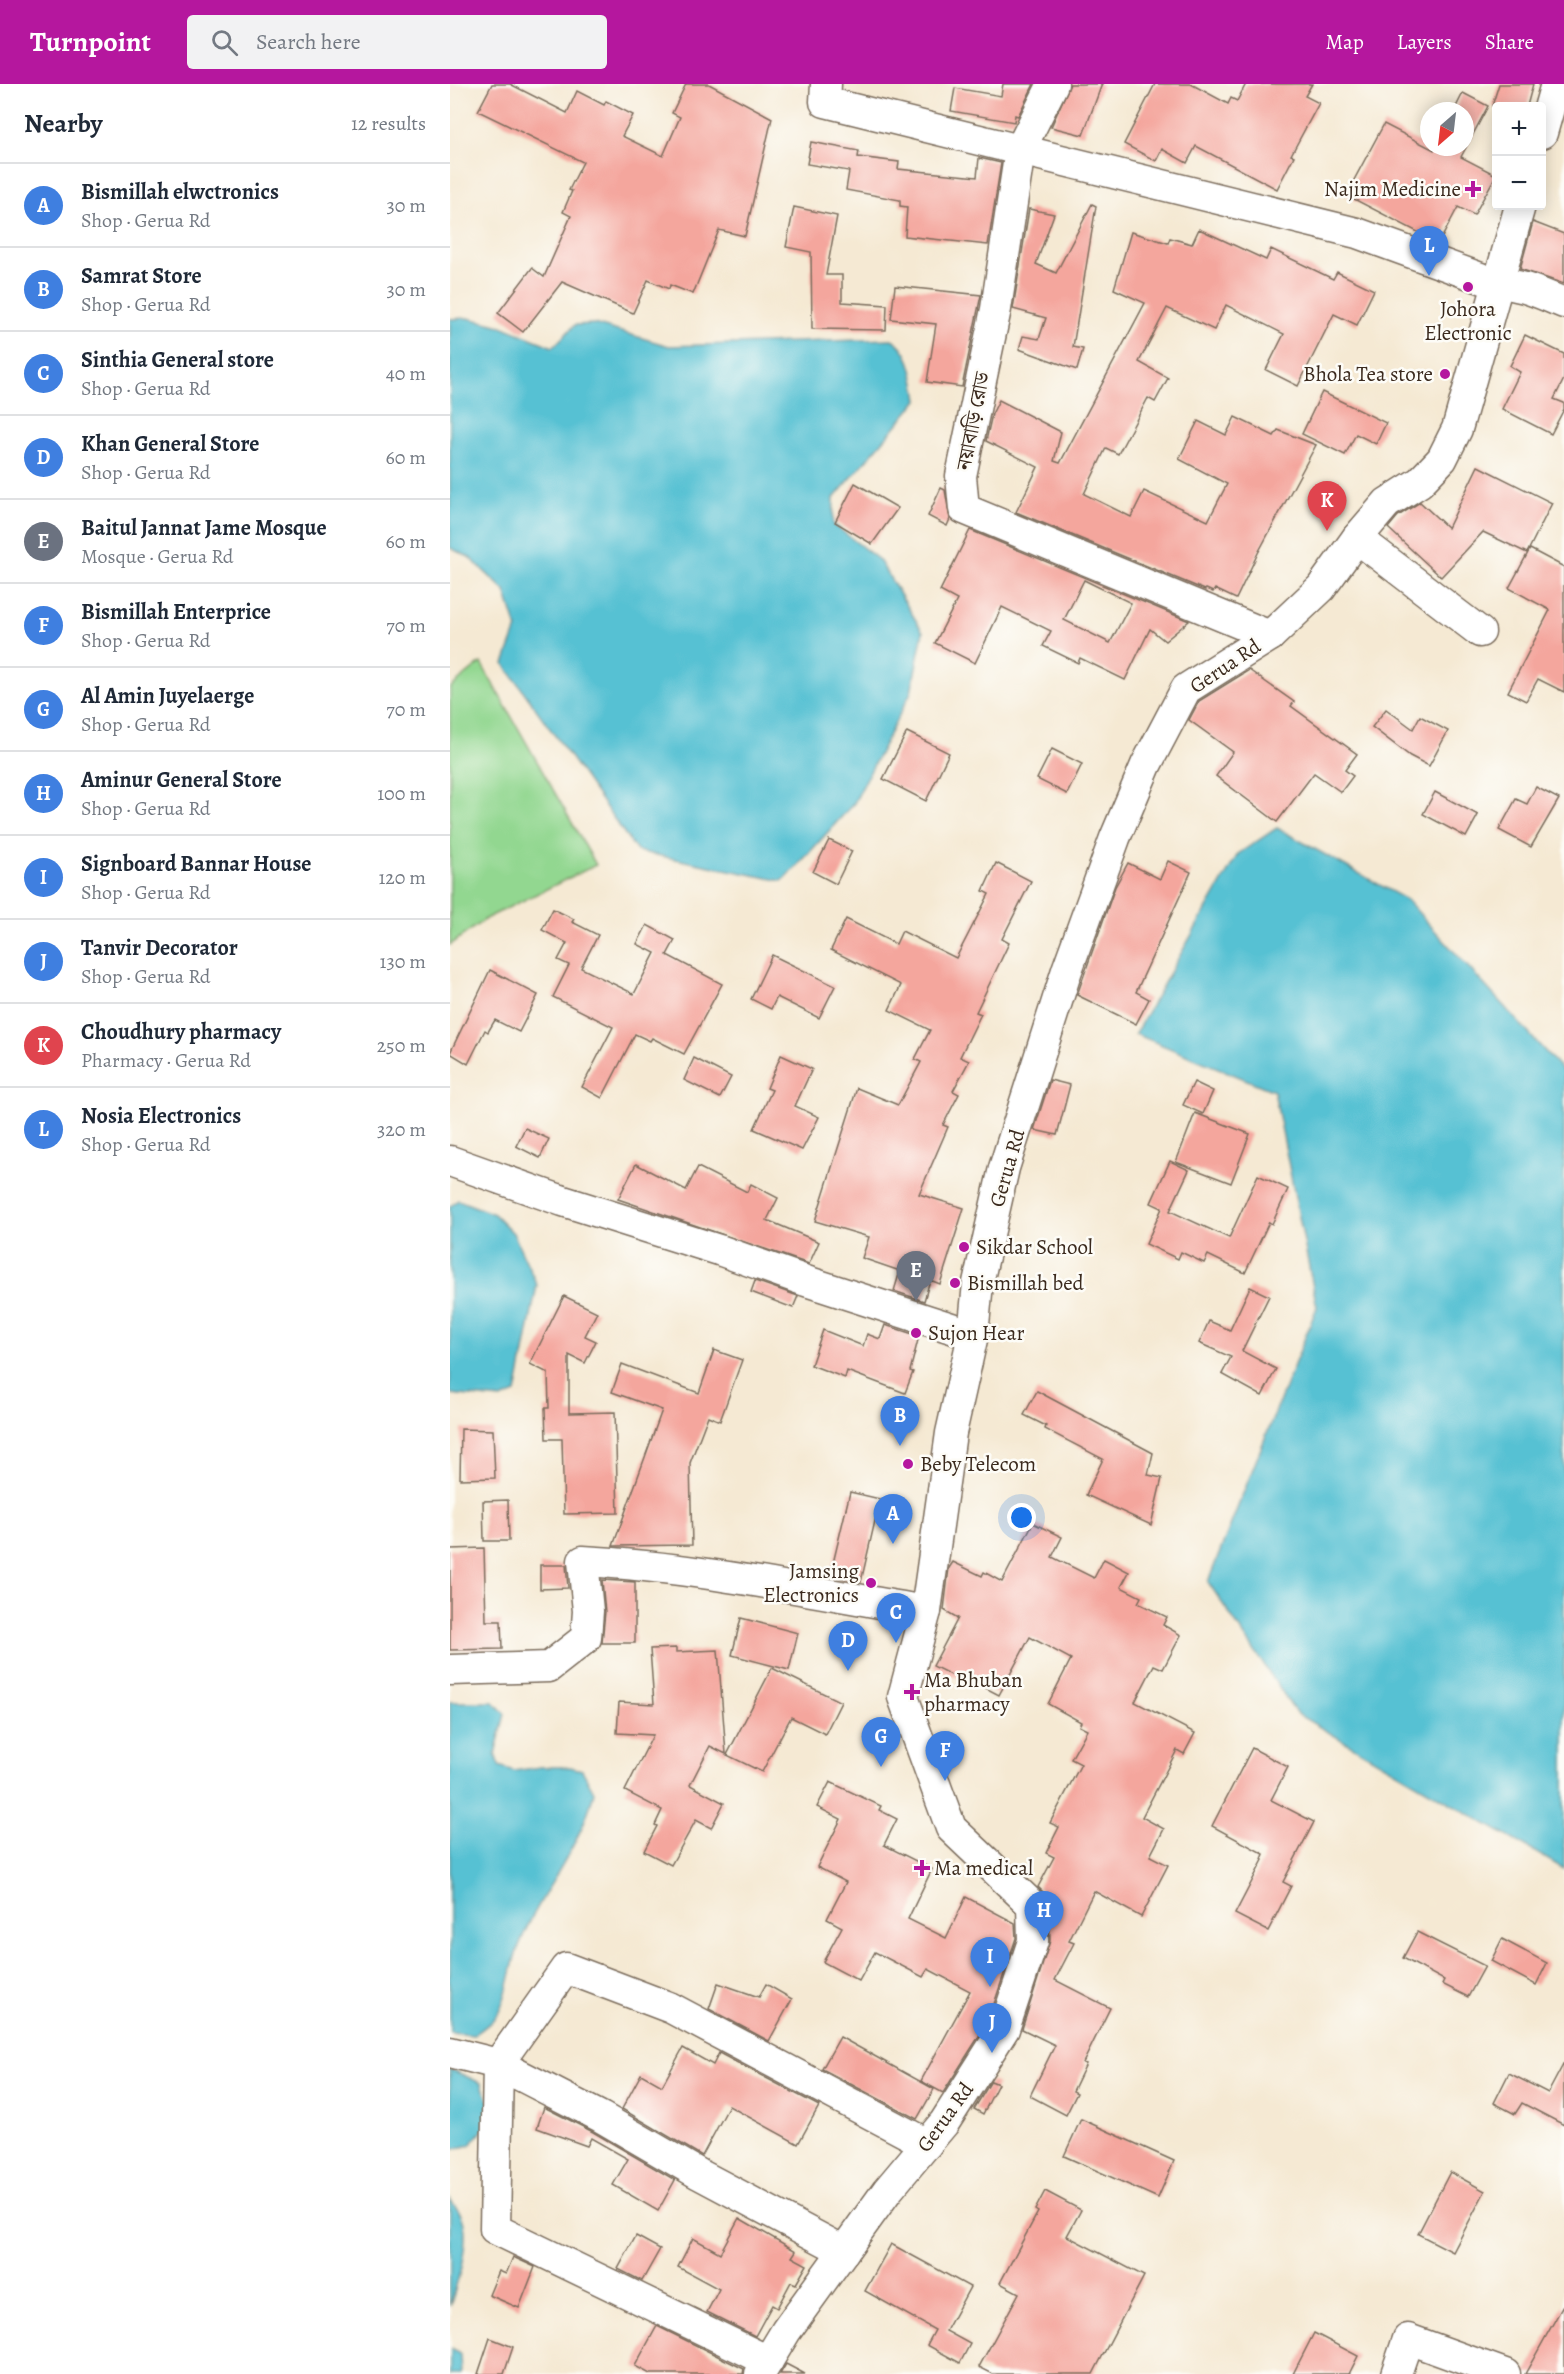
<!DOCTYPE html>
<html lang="en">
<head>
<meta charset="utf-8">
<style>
  body { margin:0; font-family:Alegreya,"Noto Serif Bengali",serif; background:#f2f2f3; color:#1f2937 }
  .controls { position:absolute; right:18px; top:18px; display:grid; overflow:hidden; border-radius:6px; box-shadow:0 3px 15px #0003 }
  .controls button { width:54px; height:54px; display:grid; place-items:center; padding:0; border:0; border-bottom:2px solid #e0e1e3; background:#fff; color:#1f2937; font:30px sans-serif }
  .compass { position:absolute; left:970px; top:18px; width:54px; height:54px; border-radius:50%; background:#fff; box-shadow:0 3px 15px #0003; rotate:208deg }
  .you { position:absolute; left:572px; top:1434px; width:21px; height:21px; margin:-15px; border:4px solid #fff; border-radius:50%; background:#1a73e8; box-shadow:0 0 0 9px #1a73e833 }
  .badge { display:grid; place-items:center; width:39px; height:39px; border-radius:50%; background:#b5179e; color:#fff; font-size:20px; font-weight:700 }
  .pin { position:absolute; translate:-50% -50px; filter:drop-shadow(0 2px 3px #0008) }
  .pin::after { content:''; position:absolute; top:32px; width:21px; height:18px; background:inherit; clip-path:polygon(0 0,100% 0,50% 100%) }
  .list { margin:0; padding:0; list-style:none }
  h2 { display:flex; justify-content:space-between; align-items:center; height:78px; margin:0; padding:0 24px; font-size:26px }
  h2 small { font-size:20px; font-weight:400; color:#747a83 }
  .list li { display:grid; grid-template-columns:39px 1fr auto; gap:18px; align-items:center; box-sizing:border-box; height:84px; padding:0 24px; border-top:2px solid #e0e1e3 }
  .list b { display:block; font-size:22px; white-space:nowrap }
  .list p { margin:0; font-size:20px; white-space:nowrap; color:#747a83 }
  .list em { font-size:20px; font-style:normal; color:#747a83 }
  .icon { flex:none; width:33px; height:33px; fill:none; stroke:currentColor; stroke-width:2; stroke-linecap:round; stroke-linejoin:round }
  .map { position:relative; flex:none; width:1114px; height:2290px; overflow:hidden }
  header { display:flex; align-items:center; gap:36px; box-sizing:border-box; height:84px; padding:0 30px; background:#b5179e; color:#fff }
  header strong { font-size:28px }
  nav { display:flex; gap:33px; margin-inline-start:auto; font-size:21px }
  .search { width:420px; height:54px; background:#f2f2f3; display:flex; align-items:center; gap:15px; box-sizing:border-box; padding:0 21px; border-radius:6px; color:#747a83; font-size:22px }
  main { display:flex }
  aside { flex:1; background:#fff }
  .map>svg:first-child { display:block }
  .green { fill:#92d790; stroke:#668057; stroke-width:1.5 }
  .water { fill:#57c1d3; stroke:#497678; stroke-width:1.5 }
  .building { fill:#f4a69d; fill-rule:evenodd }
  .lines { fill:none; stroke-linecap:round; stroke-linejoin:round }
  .minor-casing { stroke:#7c6d5d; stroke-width:33 }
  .minor { stroke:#fff; stroke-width:30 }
  .poi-dot { fill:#b5179e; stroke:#fdfcf7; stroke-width:2 }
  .labels { text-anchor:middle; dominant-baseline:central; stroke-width:5; stroke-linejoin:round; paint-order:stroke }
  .poi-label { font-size:21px; fill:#3b2a1e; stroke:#fdfcf7; text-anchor:start }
  .street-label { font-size:21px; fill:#3b2a1e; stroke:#fdfcf7 }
</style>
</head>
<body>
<header>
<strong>Turnpoint</strong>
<div class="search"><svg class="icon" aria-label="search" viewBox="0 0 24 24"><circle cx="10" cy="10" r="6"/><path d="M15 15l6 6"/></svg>Search here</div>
<nav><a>Map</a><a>Layers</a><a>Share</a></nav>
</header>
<main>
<aside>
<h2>Nearby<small>12 results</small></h2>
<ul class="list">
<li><span class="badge" style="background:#3f7fe0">A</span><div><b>Bismillah elwctronics</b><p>Shop · Gerua Rd</p></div><em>30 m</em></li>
<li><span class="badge" style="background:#3f7fe0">B</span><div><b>Samrat Store</b><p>Shop · Gerua Rd</p></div><em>30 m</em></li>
<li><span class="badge" style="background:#3f7fe0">C</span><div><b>Sinthia General store</b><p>Shop · Gerua Rd</p></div><em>40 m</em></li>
<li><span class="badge" style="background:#3f7fe0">D</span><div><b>Khan General Store</b><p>Shop · Gerua Rd</p></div><em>60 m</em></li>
<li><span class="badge" style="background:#6b7280">E</span><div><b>Baitul Jannat Jame Mosque</b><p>Mosque · Gerua Rd</p></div><em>60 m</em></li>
<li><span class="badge" style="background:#3f7fe0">F</span><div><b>Bismillah Enterprice</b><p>Shop · Gerua Rd</p></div><em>70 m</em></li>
<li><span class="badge" style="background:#3f7fe0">G</span><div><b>Al Amin Juyelaerge</b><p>Shop · Gerua Rd</p></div><em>70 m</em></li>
<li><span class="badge" style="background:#3f7fe0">H</span><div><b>Aminur General Store</b><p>Shop · Gerua Rd</p></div><em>100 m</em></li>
<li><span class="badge" style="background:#3f7fe0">I</span><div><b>Signboard Bannar House</b><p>Shop · Gerua Rd</p></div><em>120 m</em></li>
<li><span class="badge" style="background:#3f7fe0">J</span><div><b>Tanvir Decorator</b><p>Shop · Gerua Rd</p></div><em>130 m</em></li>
<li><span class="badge" style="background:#e0444e">K</span><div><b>Choudhury pharmacy</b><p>Pharmacy · Gerua Rd</p></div><em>250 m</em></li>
<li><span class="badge" style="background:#3f7fe0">L</span><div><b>Nosia Electronics</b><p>Shop · Gerua Rd</p></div><em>320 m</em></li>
</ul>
</aside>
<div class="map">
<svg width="1114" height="2290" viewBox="0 0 1114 2290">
  <rect width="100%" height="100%" fill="#fdfcf7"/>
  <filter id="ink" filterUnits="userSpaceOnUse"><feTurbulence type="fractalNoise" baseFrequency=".0167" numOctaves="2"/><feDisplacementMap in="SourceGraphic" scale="12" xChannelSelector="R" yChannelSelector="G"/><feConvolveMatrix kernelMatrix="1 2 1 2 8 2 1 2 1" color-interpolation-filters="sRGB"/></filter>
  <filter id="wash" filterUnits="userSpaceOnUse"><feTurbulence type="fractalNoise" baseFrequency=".008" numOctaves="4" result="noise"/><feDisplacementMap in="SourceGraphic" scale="24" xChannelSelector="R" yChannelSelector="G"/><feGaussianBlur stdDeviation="1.35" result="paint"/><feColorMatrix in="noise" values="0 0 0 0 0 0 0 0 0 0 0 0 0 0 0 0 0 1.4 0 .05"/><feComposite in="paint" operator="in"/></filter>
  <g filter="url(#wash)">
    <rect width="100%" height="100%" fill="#f5e9d3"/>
    <polygon class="green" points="31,579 146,781 37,834 0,861 0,604"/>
    <g class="water">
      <path d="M18,234L51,242L103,263L125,241L144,240L219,262L442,255C462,266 464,295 468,316L384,414L383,440L429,476L473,548L461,608L404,719L341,789L332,797L187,767L54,580L67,544L55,507L19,473L0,464V235Z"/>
      <polygon points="827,744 957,816 1114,988 1114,1785 847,1630 758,1498 867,1223 824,1007 685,950 788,770"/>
      <polygon points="8,1116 44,1130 63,1149 87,1201 66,1309 51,1315 0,1310 0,1123"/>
      <path d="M0,1618H44L55,1630L45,1670L49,1682L64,1687L90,1683H120L132,1686L144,1708C130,1768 84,1814 65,1873C60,1890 56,1919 45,1933C40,1940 31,1946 24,1951L0,1949Z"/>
      <polygon points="0,1985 31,1999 40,2019 34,2045 20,2061 0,2066"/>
      <path d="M0,2115C4,2120 8,2126 11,2131C22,2152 7,2201 0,2222Z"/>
      <polygon points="0,2265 10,2270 11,2290 0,2290"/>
    </g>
    <g id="blocks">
      <g class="building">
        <polygon points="42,0 60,0 117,29 127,7 154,21 156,17 183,31 172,52 213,72 230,33 222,29 236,0 259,0 322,34 295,152 269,146 243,210 220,201 219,205 198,196 183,229 112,198 73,248 48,229 82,184 94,193 121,132 113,128 122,107 119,106 133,78 28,27"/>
        <polygon points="553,0 584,0 568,32 565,31 564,38 501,27 505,4 551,12"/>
        <polygon points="620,0 652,0 633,51 601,43"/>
        <polygon points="705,0 741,0 778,20 781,14 787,17 796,0 862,0 855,12 869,19 841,71 844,72 827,105 746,62 737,79 712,65 706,77 674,60"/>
        <polygon points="1049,0 1083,0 1077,22 1042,22"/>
        <polygon points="1013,9 1038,22 1011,73 1046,91 1024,131 1008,123 989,159 896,111 934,40 984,66 985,63 1015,63 1015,27 1004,27"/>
        <polygon points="361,58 409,67 408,73 449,78 448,85 527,93 529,74 551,79 538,161 455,152 457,123 450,122 450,116 396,106 399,87 357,80"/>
        <polygon points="642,120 646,122 623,263 633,265 627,286 569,265 573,252 589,255 596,234 563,225 579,125 604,130 586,180 606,189"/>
        <polygon points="344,123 387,132 376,191 392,191 392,218 437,221 436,246 362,245 361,168 336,163"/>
        <polygon points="1083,138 1114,150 1114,200 1070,185"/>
        <polygon points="749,145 816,176 821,165 883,195 887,188 924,206 907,241 884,230 848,302 816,286 834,250 776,221 764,246 717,224 689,278 718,294 705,318 698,314 668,370 656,364 634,410 681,433 694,407 758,437 777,400 729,375 748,337 776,351 785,333 824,352 828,346 866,361 808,469 786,515 765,505 763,508 756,505 755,506 566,428 588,383 536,357 542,330 549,316 611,348 604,377 610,379 695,219 664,205 681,148 718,159 720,154 742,160"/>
        <polygon points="445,202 531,211 512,303 477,298 486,240 441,235"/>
        <polygon points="1075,251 1114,270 1114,295 1104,315 1114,319 1114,325 1101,350 1052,325 1070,288 1060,282"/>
        <polygon points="872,308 936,339 926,360 906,350 895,371 852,350"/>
        <polygon points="1028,382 1102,419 1077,469 1033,448 991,493 938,444 948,432 970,418 998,444"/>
        <polygon points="405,399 448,424 422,460 385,438"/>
        <polygon points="491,404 495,406 500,435 497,442 478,432"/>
        <path d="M520,446L739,537L715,557L700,545L675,596L630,574L628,579L593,562L601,547L552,523L525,579L485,559L507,516L490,507ZM634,496L681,519L660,559L614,536Z"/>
        <polygon points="1080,465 1114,483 1114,608 1088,595 1076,617 1058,608 1100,526 1059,504"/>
        <polygon points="799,586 844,618 841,622 907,670 895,686 903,692 891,708 864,689 827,738 766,692 783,668 739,636 749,617"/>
        <polygon points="936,625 963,645 970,632 998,647 979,682 960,672 922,643"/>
        <polygon points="457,648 499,669 476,717 433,695"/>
        <polygon points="602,665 632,680 617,710 587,695"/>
        <polygon points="1086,703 1109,715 1081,763 1049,746 1066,715 1077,720"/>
        <polygon points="985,708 1028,731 1016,753 973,730"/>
        <polygon points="379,756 402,767 386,800 363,788"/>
        <polygon points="718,777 741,788 686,908 699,915 686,940 627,911 665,803 678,779 710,795"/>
        <polygon points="546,779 581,797 552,855 559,859 526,928 531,930 510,973 519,977 503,1007 509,1010 493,1041 498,1043 469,1110 514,1124 490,1200 480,1196 474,1217 444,1207 450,1187 412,1174 419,1153 365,1137 407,1004 448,1021 471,978 465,975 480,946 439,926 451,901 381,866 396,835 446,860 452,847 506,874 539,810 533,807"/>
        <polygon points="103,825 124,835 122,838 148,851 131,884 184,910 205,869 187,860 197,841 225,856 217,871 272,900 234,970 202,954 200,957 185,950 152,1014 132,1003 163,943 103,913 119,881 108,876 117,859 92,846"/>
        <polygon points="322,871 385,902 369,934 327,913 321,925 301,915"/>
        <polygon points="40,886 88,911 69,948 45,936 38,948 35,946 18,980 0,969"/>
        <polygon points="331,971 362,985 345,1022 369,1033 352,1066 304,1045 322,1006 317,1004"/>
        <polygon points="244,974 281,993 270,1014 234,996"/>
        <polygon points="600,996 620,1001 607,1051 584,1046"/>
        <polygon points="744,998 763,1007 753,1030 733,1021"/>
        <polygon points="745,1029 800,1050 781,1099 726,1078"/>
        <polygon points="75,1044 99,1055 90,1074 66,1062"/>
        <polygon points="720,1077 739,1086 720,1127 779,1154 808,1091 838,1105 822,1140 819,1138 795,1189 758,1171 754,1179 731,1168 728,1175 696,1160 712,1124 701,1119"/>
        <polygon points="186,1080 236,1106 248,1083 297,1108 301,1100 328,1114 317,1136 369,1158 359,1180 168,1115"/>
        <polygon points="305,1197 348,1212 343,1224 301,1208"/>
        <polygon points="800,1203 819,1212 792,1267 826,1285 812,1312 772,1290 781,1273 749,1259 759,1237 780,1246"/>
        <polygon points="114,1212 147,1228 135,1252 146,1257 135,1279 119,1271 119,1329 165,1328 168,1429 114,1430 112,1355 96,1355 95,1324 99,1324 98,1289 80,1280"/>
        <polygon points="435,1241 469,1252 460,1287 463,1288 455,1309 397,1287 395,1294 361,1281 373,1246 413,1262 417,1250 430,1255"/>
        <polygon points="264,1266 292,1276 270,1337 258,1332 240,1379 242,1461 163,1462 212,1326 162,1308 172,1280 249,1309"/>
        <polygon points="587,1307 703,1369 698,1391 712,1394 701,1441 636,1411 653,1375 595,1345 596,1342 574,1331"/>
        <polygon points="11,1345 43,1346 45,1394 10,1395"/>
        <polygon points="400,1408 430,1415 411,1498 380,1492"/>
        <polygon points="58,1416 59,1457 34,1457 33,1417"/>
        <polygon points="583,1439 612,1453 602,1473 644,1494 654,1475 679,1488 671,1503 691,1513 688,1519 717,1533 713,1541 731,1551 713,1585 704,1581 685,1618 745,1649 734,1670 727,1666 692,1733 714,1745 700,1772 718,1781 691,1833 644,1807 619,1857 624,1859 605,1896 660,1924 633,1979 636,1980 623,2007 627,2009 616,2031 580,2012 605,1961 572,1945 600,1857 599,1821 594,1809 588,1803 604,1773 596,1769 609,1743 600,1739 631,1680 621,1675 637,1646 629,1642 631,1638 598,1620 621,1575 580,1553 549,1611 509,1590 507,1594 483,1582 508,1534 494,1526 499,1484 503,1478 532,1492 534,1488 552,1498"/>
        <polygon points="34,1464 36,1537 51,1537 52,1565 0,1566 0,1465"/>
        <polygon points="90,1481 116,1481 118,1504 90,1505"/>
        <polygon points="152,1496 185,1498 185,1559 152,1559 155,1528"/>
        <polygon points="291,1534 348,1549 339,1586 282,1571"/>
        <polygon points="226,1564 226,1568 268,1566 276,1670 260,1662 240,1701 274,1719 261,1744 246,1736 221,1781 194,1767 207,1742 205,1741 212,1726 175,1707 203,1651 167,1649 169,1618 204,1620 200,1565"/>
        <polygon points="322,1584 391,1618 375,1650 341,1633 312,1688 277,1671"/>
        <polygon points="802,1664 838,1683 821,1716 864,1738 833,1798 841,1802 818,1847 785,1830 813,1776 812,1775 814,1770 762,1742"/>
        <polygon points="380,1698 431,1722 429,1726 447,1735 434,1761 482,1785 458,1835 496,1854 516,1813 565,1839 566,1854 538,1938 493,2009 471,1997 520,1907 478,1885 473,1893 425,1868 409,1897 373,1878 392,1843 377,1835 396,1798 367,1783 391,1735 367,1723"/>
        <polygon points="967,1848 1035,1882 1018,1913 992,1900 994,1896 953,1874"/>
        <polygon points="1052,1855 1097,1879 1086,1901 1041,1877"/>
        <polygon points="268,1899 309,1913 316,1900 342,1915 319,1957 259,1925"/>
        <polygon points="390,1953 484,2005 467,2035 372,1985"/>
        <polygon points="233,1964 263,1981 269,1969 369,2022 348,2060 279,2022 252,2072 172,2025 191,1990 212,2002"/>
        <polygon points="1114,1979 1114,2041 1072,2019 1065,2030 1044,2019 1059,1989 1098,2009"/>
        <polygon points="541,1997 548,2000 533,2030 524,2025"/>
        <polygon points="94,2023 143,2048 225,2096 208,2127 163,2101 178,2075 141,2054 137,2062 87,2044"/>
        <polygon points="631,2035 724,2077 708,2114 614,2072"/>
        <polygon points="1000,2088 1035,2107 1003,2168 968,2150"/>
        <polygon points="595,2107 631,2126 617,2152 694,2192 643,2290 543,2290 529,2283 569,2209 550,2199 588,2128 585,2126"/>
        <polygon points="289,2134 346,2167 342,2173 357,2181 346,2200 341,2198 327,2224 322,2221 305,2252 257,2228 269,2205 228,2183 243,2154 270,2169"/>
        <polygon points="186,2152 210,2165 192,2197 168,2185"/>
        <polygon points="441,2160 520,2203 496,2247 520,2260 510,2279 477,2261 485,2246 415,2207"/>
        <polygon points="63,2173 85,2183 69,2224 39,2211 49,2187 56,2190"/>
        <polygon points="1114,2220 1114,2290 1075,2290"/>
        <polygon points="207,2242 294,2285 293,2290 200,2290 185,2282"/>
        <polygon points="864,2249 908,2272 899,2290 843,2290"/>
        <polygon points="40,2254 63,2263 54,2290 28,2290"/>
        <polygon points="336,2280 355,2290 330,2290"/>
      </g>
    </g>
  </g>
  <g filter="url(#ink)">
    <use href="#blocks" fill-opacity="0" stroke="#7c6d5d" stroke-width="1.5"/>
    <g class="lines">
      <defs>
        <g id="minor">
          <path d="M376,0L375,18L907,149L1047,200C1070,199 1093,211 1114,219"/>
          <polyline points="603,0 570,66 546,225 511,392 514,425 820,552"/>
          <polyline points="1092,49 1106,0"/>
          <polyline points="907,454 1030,548"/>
          <polyline points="0,1077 113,1117 269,1166 356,1197 523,1251"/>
          <path d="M0,1586L99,1583L136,1554L138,1527L133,1477C248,1483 362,1508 476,1527"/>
          <polyline points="0,1968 48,1980 116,1884 221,1924 477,2060"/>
          <polyline points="318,2277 45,2145 48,1980 151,2033 249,2090 394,2167"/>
          <polyline points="310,2290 336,2247 437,2107 494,2039 554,1945 583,1857 582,1821 501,1744 453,1613 476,1527 501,1349 523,1251 528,1199 554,1084 617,886 665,754 696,681 736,605 820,552 871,504 907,454 937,419 970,398 992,375 1007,345 1070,122"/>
          <polyline points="946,2290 958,2255 1055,2290"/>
        </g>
      </defs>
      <use href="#minor" class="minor-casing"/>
      <use href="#minor" class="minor"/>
    </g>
  </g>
  <g class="poi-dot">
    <path d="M1020 96h6v6h6v6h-6v6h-6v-6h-6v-6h6z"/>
    <circle cx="1018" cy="203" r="6"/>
    <circle cx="995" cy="290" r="6"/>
    <circle cx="514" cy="1163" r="6"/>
    <circle cx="505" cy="1199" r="6"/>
    <circle cx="466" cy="1249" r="6"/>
    <circle cx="458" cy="1380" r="6"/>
    <circle cx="421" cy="1499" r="6"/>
    <path d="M459 1599h6v6h6v6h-6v6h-6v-6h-6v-6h6z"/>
    <path d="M469 1775h6v6h6v6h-6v6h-6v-6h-6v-6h6z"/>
  </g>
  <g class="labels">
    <g class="poi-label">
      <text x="1011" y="105" text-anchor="end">Najim Medicine</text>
      <text x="1018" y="225" text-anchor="middle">Johora<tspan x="1018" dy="24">Electronic</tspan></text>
      <text x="983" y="290" text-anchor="end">Bhola Tea store</text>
      <text x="526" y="1163">Sikdar School</text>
      <text x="517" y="1199">Bismillah bed</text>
      <text x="478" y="1249">Sujon Hear</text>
      <text x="470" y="1380">Beby Telecom</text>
      <text x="409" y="1487" text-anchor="end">Jamsing<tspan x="409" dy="24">Electronics</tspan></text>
      <text x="474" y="1596">Ma Bhuban<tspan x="474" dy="24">pharmacy</tspan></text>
      <text x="484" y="1784">Ma medical</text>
    </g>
    <g class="street-label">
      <text transform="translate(523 337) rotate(-79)">নয়াবাড়ি রোড</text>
      <text transform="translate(775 582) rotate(-34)">Gerua Rd</text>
      <text transform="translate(557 1084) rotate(-74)">Gerua Rd</text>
      <text transform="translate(495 2033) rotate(-54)">Gerua Rd</text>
    </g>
  </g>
</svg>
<div class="controls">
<button>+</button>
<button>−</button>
</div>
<svg class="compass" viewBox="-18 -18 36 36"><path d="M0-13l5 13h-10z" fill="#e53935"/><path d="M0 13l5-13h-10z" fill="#747a83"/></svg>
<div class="you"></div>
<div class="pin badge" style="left:443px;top:1460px;background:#3f7fe0">A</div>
<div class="pin badge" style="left:450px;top:1362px;background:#3f7fe0">B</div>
<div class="pin badge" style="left:446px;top:1559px;background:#3f7fe0">C</div>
<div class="pin badge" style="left:398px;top:1587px;background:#3f7fe0">D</div>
<div class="pin badge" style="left:466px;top:1217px;background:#6b7280">E</div>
<div class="pin badge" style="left:495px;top:1697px;background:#3f7fe0">F</div>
<div class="pin badge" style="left:431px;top:1683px;background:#3f7fe0">G</div>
<div class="pin badge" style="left:594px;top:1857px;background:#3f7fe0">H</div>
<div class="pin badge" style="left:540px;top:1903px;background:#3f7fe0">I</div>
<div class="pin badge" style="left:542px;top:1969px;background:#3f7fe0">J</div>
<div class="pin badge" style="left:877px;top:447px;background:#e0444e">K</div>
<div class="pin badge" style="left:979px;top:192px;background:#3f7fe0">L</div>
</div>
</main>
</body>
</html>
